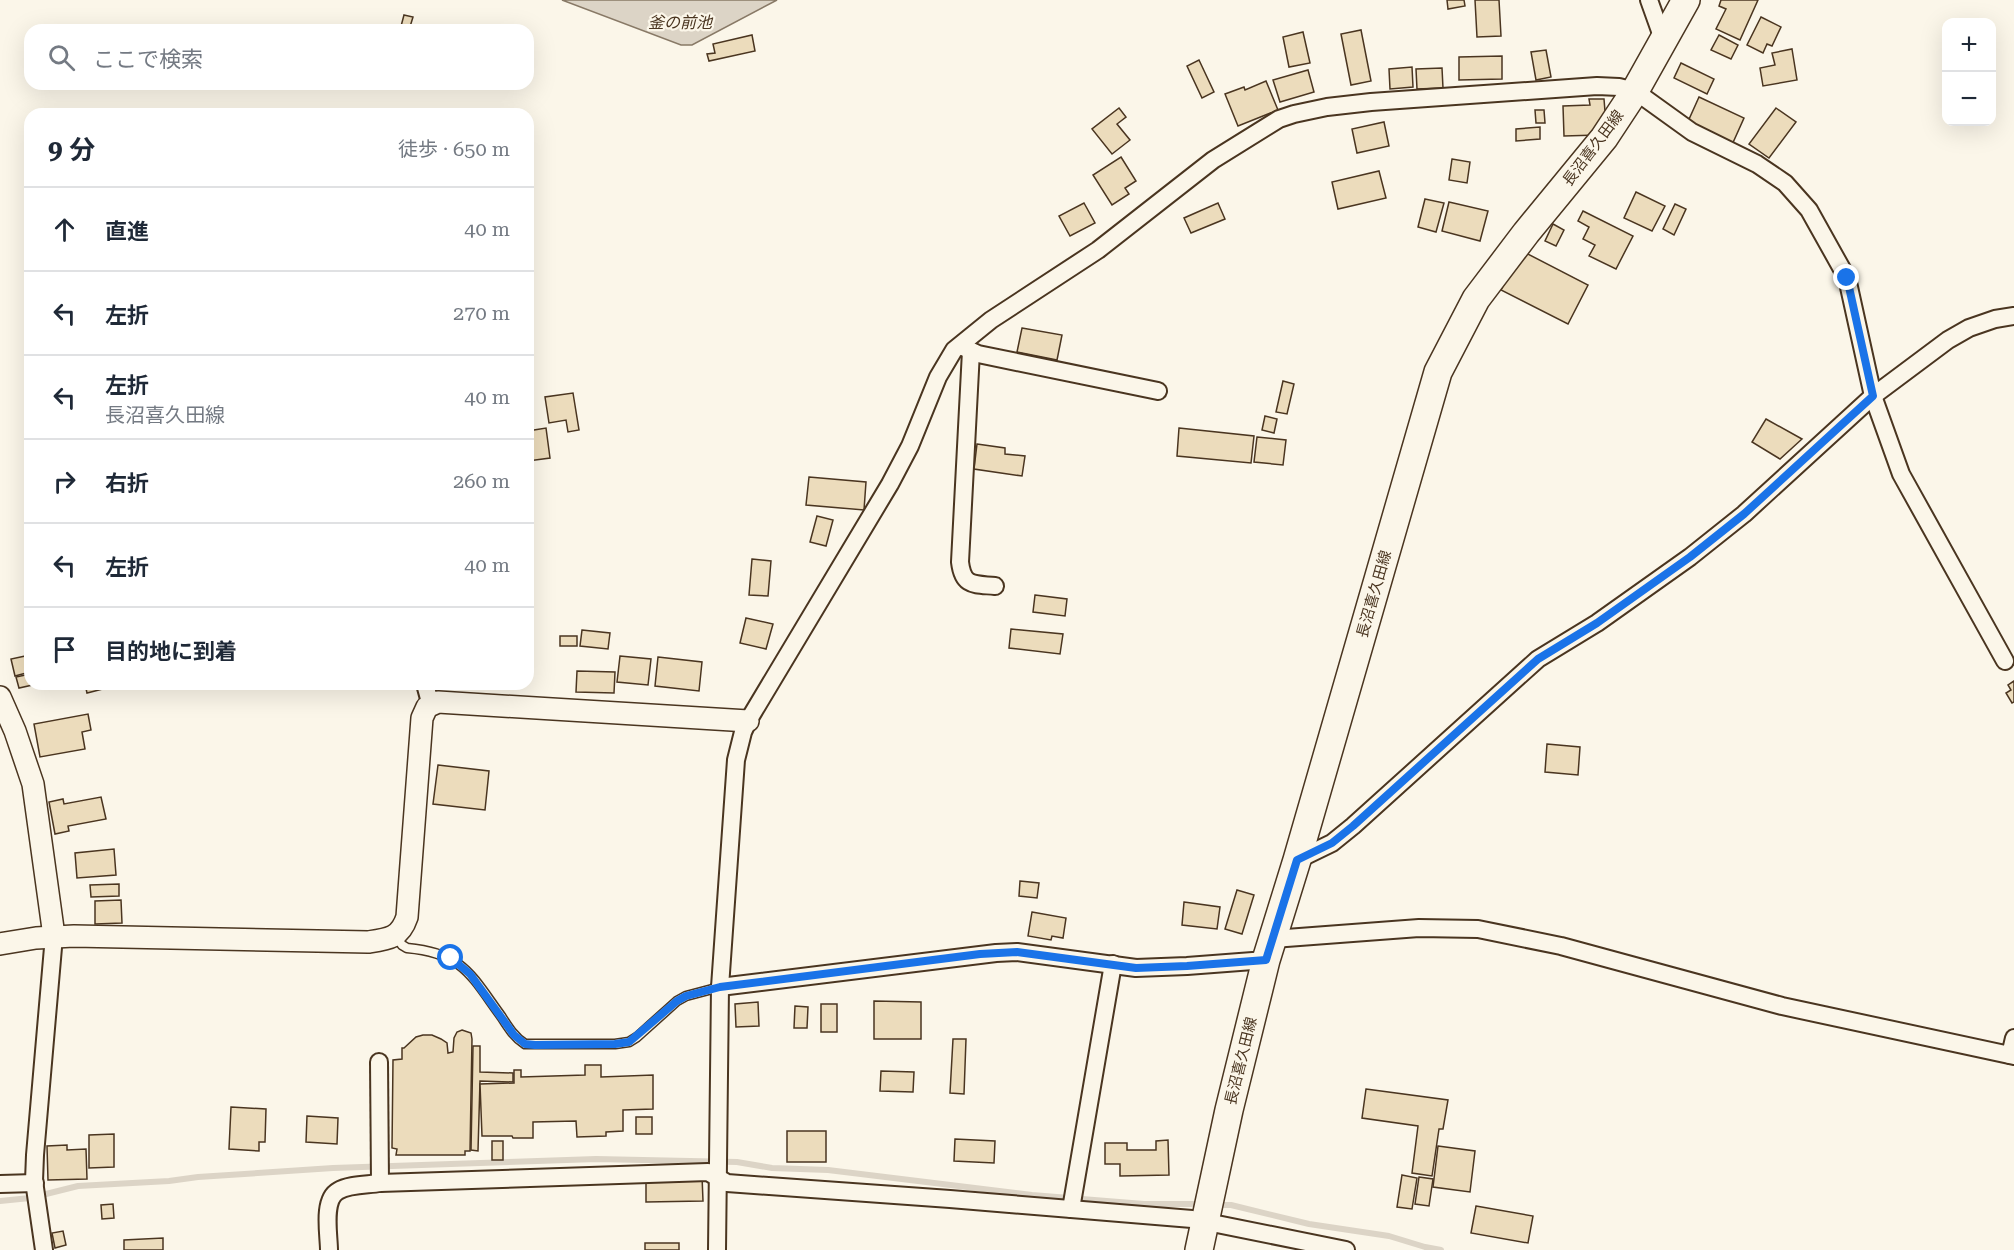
<!DOCTYPE html>
<html lang="ja">
<head>
<meta charset="utf-8">
<style>
  body { margin:0; font-family:"Roboto Serif","Noto Sans JP",serif; background:#f2f2f3; color:#1f2937 }
  .controls { position:absolute; right:18px; top:18px; display:grid; overflow:hidden; border-radius:12px; box-shadow:0 6px 24px #0002 }
  .controls button { width:54px; height:54px; display:grid; place-items:center; padding:0; border:0; border-bottom:2px solid #e0e1e3; background:#fff; color:#1f2937; font:30px sans-serif }
  .stop { position:absolute; width:18px; height:18px; margin:-14px; border:4px solid #1a73e8; border-radius:50%; background:#fff }
  .stop.end { background:#1a73e8; border-color:#fff; box-shadow:0 2px 6px #0008 }
  .list { margin:0; padding:0; list-style:none }
  h2 { display:flex; justify-content:space-between; align-items:center; height:78px; margin:0; padding:0 24px; font-size:26px }
  h2 small { font-size:20px; font-weight:400; color:#747a83 }
  .list li { display:grid; grid-template-columns:39px 1fr auto; gap:18px; align-items:center; box-sizing:border-box; height:84px; padding:0 24px; border-top:2px solid #e0e1e3 }
  .list b { display:block; font-size:22px; white-space:nowrap }
  .list p { margin:0; font-size:20px; white-space:nowrap; color:#747a83 }
  .list em { font-size:20px; font-style:normal; color:#747a83 }
  .icon { flex:none; width:33px; height:33px; fill:none; stroke:currentColor; stroke-width:2; stroke-linecap:round; stroke-linejoin:round }
  .map { position:relative; flex:none; width:2014px; height:1250px; overflow:hidden }
  .search { position:absolute; background:#fff; box-shadow:0 6px 24px #0002; left:24px; top:24px; width:510px; height:66px; display:flex; align-items:center; gap:15px; box-sizing:border-box; padding:0 21px; border-radius:18px; color:#747a83; font-size:22px }
  .panel { position:absolute; background:#fff; box-shadow:0 6px 24px #0002; left:24px; top:108px; width:510px; height:582px; border-radius:18px }
  .map>svg:first-child { display:block }
  .water { fill:#dcd4c6; stroke:#887966; stroke-width:1.5 }
  .lines { fill:none; stroke-linecap:round; stroke-linejoin:round }
  .stream { stroke:#dcd4c6; stroke-width:6 }
  .building { fill:#ecdcbc; stroke:#4a3520; stroke-width:1.5 }
  .service-casing { stroke:#4a3520; stroke-width:11 }
  .minor-casing { stroke:#4a3520; stroke-width:20 }
  .tertiary-casing { stroke:#4a3520; stroke-width:24 }
  .primary-casing { stroke:#4a3520; stroke-width:30 }
  .service { stroke:#fbf6e9; stroke-width:8 }
  .minor { stroke:#fbf6e9; stroke-width:16 }
  .tertiary { stroke:#fbf6e9; stroke-width:21 }
  .primary { stroke:#fbf6e9; stroke-width:27 }
  .route { stroke:#1a73e8; stroke-width:8 }
  .labels { text-anchor:middle; dominant-baseline:central; stroke-width:4.5; stroke-linejoin:round; paint-order:stroke }
  .street-label { font-size:15px; fill:#4a3520; stroke:#fbf6e9 }
  .water-label { font-size:16px; font-style:italic; fill:#4a3520; stroke:#fbf6e9 }
</style>
</head>
<body>
<div class="map">
<svg width="2014" height="1250" viewBox="0 0 2014 1250">
  <rect width="100%" height="100%" fill="#fbf6e9"/>
  <polygon class="water" points="562,0 777,0 692,45 681,45"/>
  <g class="lines">
    <g class="stream">
      <polyline points="0,1201 30,1198 78,1186 169,1181 198,1177 333,1168 596,1159 737,1162 772,1168 828,1170 1032,1195 1144,1204 1202,1204"/>
      <polyline points="1216,1205 1231,1205 1309,1224 1389,1236 1425,1247 1441,1250"/>
    </g>
  </g>
  <g class="building">
    <polygon points="1447,0 1464,0 1465,6 1448,9"/>
    <polygon points="1475,0 1499,0 1501,36 1477,37"/>
    <polygon points="1721,0 1758,0 1740,40 1716,29 1726,9 1719,6"/>
    <polygon points="404,15 413,17 409,30 400,30"/>
    <polygon points="1761,17 1781,27 1772,46 1767,44 1763,53 1747,45"/>
    <polygon points="1361,30 1371,81 1351,85 1341,34"/>
    <polygon points="1303,32 1310,63 1289,67 1283,37"/>
    <polygon points="752,35 755,51 709,61 707,54 715,53 713,44"/>
    <polygon points="1719,35 1738,45 1731,59 1711,50"/>
    <polygon points="1792,49 1797,80 1763,86 1760,68 1775,65 1772,53"/>
    <polygon points="1546,50 1551,77 1536,80 1531,52"/>
    <polygon points="1502,56 1502,79 1459,80 1459,57"/>
    <polygon points="1199,60 1214,92 1202,98 1187,66"/>
    <polygon points="1681,63 1714,79 1707,94 1674,78"/>
    <polygon points="1412,67 1413,87 1390,89 1389,69"/>
    <polygon points="1442,68 1443,88 1417,89 1416,69"/>
    <polygon points="1308,70 1314,92 1280,102 1273,80"/>
    <polygon points="1266,81 1278,110 1238,126 1225,94 1244,87 1245,90"/>
    <polygon points="1699,97 1744,118 1731,147 1686,126"/>
    <polygon points="1589,99 1604,99 1606,124 1598,135 1564,136 1563,106 1590,105"/>
    <polygon points="1119,108 1126,117 1117,124 1130,140 1112,154 1092,129"/>
    <polygon points="1776,108 1796,122 1769,158 1749,144"/>
    <polygon points="1535,110 1544,110 1545,123 1536,123"/>
    <polygon points="1384,122 1389,146 1357,153 1352,129"/>
    <polygon points="1540,127 1540,139 1516,141 1516,129"/>
    <polygon points="1121,157 1136,181 1125,188 1129,194 1112,205 1093,175"/>
    <polygon points="1452,159 1470,162 1467,183 1449,180"/>
    <polygon points="1379,171 1386,198 1338,209 1332,182"/>
    <polygon points="1636,192 1665,206 1652,231 1624,218"/>
    <polygon points="1425,199 1444,203 1436,232 1418,227"/>
    <polygon points="1449,202 1488,211 1480,241 1442,231"/>
    <polygon points="1084,203 1095,223 1070,236 1059,216"/>
    <polygon points="1218,203 1225,219 1191,233 1184,218"/>
    <polygon points="1675,204 1686,209 1674,235 1663,229"/>
    <polygon points="1583,211 1633,236 1616,269 1589,256 1595,245 1583,239 1589,227 1578,221"/>
    <polygon points="1553,224 1564,230 1556,246 1545,241"/>
    <polygon points="1522,251 1588,285 1568,324 1501,290"/>
    <polygon points="1022,328 1062,335 1057,360 1017,352"/>
    <polygon points="1283,381 1294,384 1287,414 1276,412"/>
    <polygon points="573,393 579,430 568,432 566,420 549,423 545,397"/>
    <polygon points="1265,416 1277,419 1274,433 1262,430"/>
    <polygon points="1766,419 1802,439 1780,459 1752,442"/>
    <polygon points="546,428 550,458 528,461 528,431"/>
    <polygon points="1179,428 1254,436 1251,463 1177,456"/>
    <polygon points="1257,437 1286,440 1283,465 1254,462"/>
    <polygon points="977,444 1005,448 1005,454 1025,456 1022,476 974,469"/>
    <polygon points="809,477 866,482 864,510 806,505"/>
    <polygon points="817,516 833,520 826,546 810,542"/>
    <polygon points="752,559 771,561 768,596 749,595"/>
    <polygon points="1035,595 1067,599 1065,616 1033,612"/>
    <polygon points="746,618 773,624 766,649 740,643"/>
    <polygon points="1011,629 1063,634 1060,654 1009,648"/>
    <polygon points="582,630 610,633 608,649 580,646"/>
    <rect x="560" y="636" width="17" height="10"/>
    <polygon points="30,655 30,672 15,676 11,659"/>
    <polygon points="620,656 651,659 648,685 617,682"/>
    <polygon points="658,657 702,662 699,691 655,686"/>
    <polygon points="577,671 615,672 614,693 576,692"/>
    <polygon points="30,674 30,684 37,684 19,688 16,677"/>
    <polygon points="2014,681 2014,702 2012,703 2006,693 2011,690 2008,685"/>
    <polygon points="85,684 102,684 103,689 87,693"/>
    <polygon points="88,714 91,730 82,732 85,749 40,757 34,724"/>
    <polygon points="1547,744 1580,747 1578,775 1545,772"/>
    <polygon points="438,765 489,771 485,810 433,804"/>
    <polygon points="101,797 106,819 68,826 69,831 55,834 49,802 63,799 64,804"/>
    <polygon points="114,849 116,875 77,878 75,853"/>
    <polygon points="1020,881 1039,883 1037,898 1019,896"/>
    <polygon points="119,884 119,896 91,897 90,885"/>
    <polygon points="1237,890 1254,895 1242,934 1225,929"/>
    <polygon points="121,900 122,923 95,924 95,901"/>
    <polygon points="1184,902 1220,907 1217,929 1182,925"/>
    <polygon points="1032,912 1066,918 1063,938 1052,936 1051,940 1028,936"/>
    <polygon points="874,1001 921,1002 921,1039 874,1039"/>
    <polygon points="758,1002 759,1026 736,1027 735,1004"/>
    <rect x="821" y="1004" width="16" height="28"/>
    <polygon points="795,1006 808,1007 807,1028 794,1028"/>
    <polygon points="462,1030 471,1033 472,1039 470,1151 465,1151 465,1155 396,1155 397,1149 392,1148 393,1060 402,1059 402,1048 404,1048 416,1037 423,1035 432,1035 441,1039 447,1043 448,1053 453,1052 454,1038 457,1032"/>
    <polygon points="953,1039 966,1039 964,1094 950,1093"/>
    <polygon points="473,1046 480,1046 480,1072 513,1073 513,1082 480,1081 478,1151 471,1150"/>
    <polygon points="585,1065 601,1065 601,1077 653,1075 653,1109 623,1110 623,1131 606,1132 606,1136 577,1137 576,1121 533,1122 533,1138 513,1138 512,1136 482,1136 480,1084 514,1083 514,1070 521,1070 521,1077 585,1075"/>
    <polygon points="881,1071 914,1072 913,1092 880,1091"/>
    <polygon points="1366,1089 1448,1100 1443,1129 1439,1129 1432,1176 1412,1173 1418,1126 1362,1118"/>
    <polygon points="231,1107 266,1109 265,1142 259,1142 259,1151 229,1149"/>
    <polygon points="307,1116 338,1118 337,1144 306,1142"/>
    <rect x="636" y="1117" width="16" height="17"/>
    <rect x="787" y="1131" width="39" height="31"/>
    <polygon points="114,1134 114,1167 89,1168 89,1135"/>
    <polygon points="955,1139 995,1141 994,1163 954,1161"/>
    <polygon points="1168,1140 1169,1175 1120,1176 1120,1164 1105,1164 1105,1143 1127,1143 1127,1150 1156,1150 1156,1141"/>
    <rect x="492" y="1141" width="11" height="19"/>
    <polygon points="67,1145 67,1150 86,1149 87,1179 48,1180 47,1146"/>
    <polygon points="1438,1146 1475,1151 1470,1192 1433,1187"/>
    <polygon points="1402,1175 1417,1178 1412,1209 1397,1207"/>
    <polygon points="702,1176 703,1201 646,1202 646,1178"/>
    <polygon points="1419,1177 1433,1179 1429,1206 1415,1204"/>
    <polygon points="113,1204 114,1218 102,1219 101,1205"/>
    <polygon points="1476,1206 1533,1216 1528,1243 1471,1233"/>
    <polygon points="63,1231 66,1245 55,1248 52,1233"/>
    <polygon points="163,1238 163,1250 124,1250 124,1240"/>
    <rect x="645" y="1243" width="34" height="7"/>
  </g>
  <g class="lines">
    <defs>
      <path id="service" d="M396,936L402,945L407,948C463,953 471,975 501,1016C508,1027 514,1037 525,1044H615L629,1042L637,1037L677,1001L686,996L720,987"/>
      <g id="minor">
        <polyline points="1649,0 1664,42"/>
        <polyline points="963,347 978,354 1158,391"/>
        <path d="M971,351L960,562C963,587 974,584 995,586"/>
        <polyline points="425,684 431,706"/>
        <polyline points="1297,860 1332,843 1353,826 1538,659 1597,623 1690,557 1744,514 1873,396 1948,340 1969,328 1995,319 2014,316"/>
        <polyline points="1273,939 1419,928 1478,929 1561,946 1782,1006 2014,1056"/>
        <polyline points="720,987 996,953 1017,952 1136,968 1187,966 1266,960"/>
        <polyline points="2010,1055 2014,1038"/>
        <polyline points="379,1062 380,1183"/>
        <polyline points="0,1184 35,1183"/>
        <polyline points="1071,1209 1113,964"/>
        <polyline points="44,1250 34,1181 35,1155 54,936"/>
        <path d="M329,1250C329,1235 322,1200 338,1191C349,1184 368,1185 380,1183L708,1172L727,1183L950,1199L1192,1219L1346,1250"/>
        <polyline points="717,1250 720,987 736,760 743,732 748,721 890,484 910,446 938,377 954,350 991,320 1098,250 1213,160 1279,119 1294,114 1327,107 1371,102 1597,86 1619,87 1635,91 1692,132 1757,164 1785,183 1809,210 1847,278 1873,396 1901,474 2005,661"/>
      </g>
      <g id="tertiary">
        <polyline points="0,697 15,731 33,784 54,936"/>
        <path d="M0,944L36,938L74,936L368,942C389,939 400,938 407,917L422,718L427,707L438,702L748,721"/>
      </g>
      <polyline id="primary" points="1199,1250 1229,1110 1266,960 1297,860 1438,372 1476,299 1526,233 1604,138 1635,91 1686,0"/>
    </defs>
    <use href="#service" class="service-casing"/>
    <use href="#minor" class="minor-casing"/>
    <use href="#tertiary" class="tertiary-casing"/>
    <use href="#primary" class="primary-casing"/>
    <use href="#service" class="service"/>
    <use href="#minor" class="minor"/>
    <use href="#tertiary" class="tertiary"/>
    <use href="#primary" class="primary"/>
  </g>
  <g class="lines">
    <polyline class="route" points="451,958 470,974 514,1035 525,1044 535,1045 615,1044 629,1042 677,1001 686,996 720,987 980,954 1017,952 1136,968 1187,966 1266,960 1297,860 1332,843 1353,826 1538,659 1597,623 1690,557 1744,514 1873,396 1847,278"/>
  </g>
  <g class="labels">
    <g class="street-label">
      <text transform="translate(1593 148) rotate(-53)">長沼喜久田線</text>
      <text transform="translate(1374 594) rotate(-74)">長沼喜久田線</text>
      <text transform="translate(1241 1061) rotate(-76)">長沼喜久田線</text>
    </g>
    <g class="water-label">
      <text x="680" y="22">釜の前池</text>
    </g>
  </g>
</svg>
<div class="controls">
<button>+</button>
<button>−</button>
</div>
<div class="stop" style="left:451px;top:958px"></div>
<div class="stop end" style="left:1847px;top:278px"></div>
<div class="search"><svg class="icon" aria-label="search" viewBox="0 0 24 24"><circle cx="10" cy="10" r="6"/><path d="M15 15l6 6"/></svg>ここで検索</div>
<section class="panel">
<h2>9 分<small>徒歩 · 650 m</small></h2>
<ul class="list">
<li><svg class="icon" aria-label="ahead" viewBox="0 0 24 24"><path d="M12 20V5M6 11l6-6 6 6"/></svg><div><b>直進</b></div><em>40 m</em></li>
<li><svg class="icon" aria-label="left" viewBox="0 0 24 24"><path d="M17 20v-9H6M10 6l-5 5 5 5"/></svg><div><b>左折</b></div><em>270 m</em></li>
<li><svg class="icon" aria-label="left" viewBox="0 0 24 24"><path d="M17 20v-9H6M10 6l-5 5 5 5"/></svg><div><b>左折</b><p>長沼喜久田線</p></div><em>40 m</em></li>
<li><svg class="icon" aria-label="right" viewBox="0 0 24 24"><path d="M7 20v-9h11M14 6l5 5-5 5"/></svg><div><b>右折</b></div><em>260 m</em></li>
<li><svg class="icon" aria-label="left" viewBox="0 0 24 24"><path d="M17 20v-9H6M10 6l-5 5 5 5"/></svg><div><b>左折</b></div><em>40 m</em></li>
<li><svg class="icon" aria-label="arrive" viewBox="0 0 24 24"><path d="M6 21V4h12l-3 4 3 4H6"/></svg><div><b>目的地に到着</b></div></li>
</ul>
</section>
</div>
</body>
</html>
